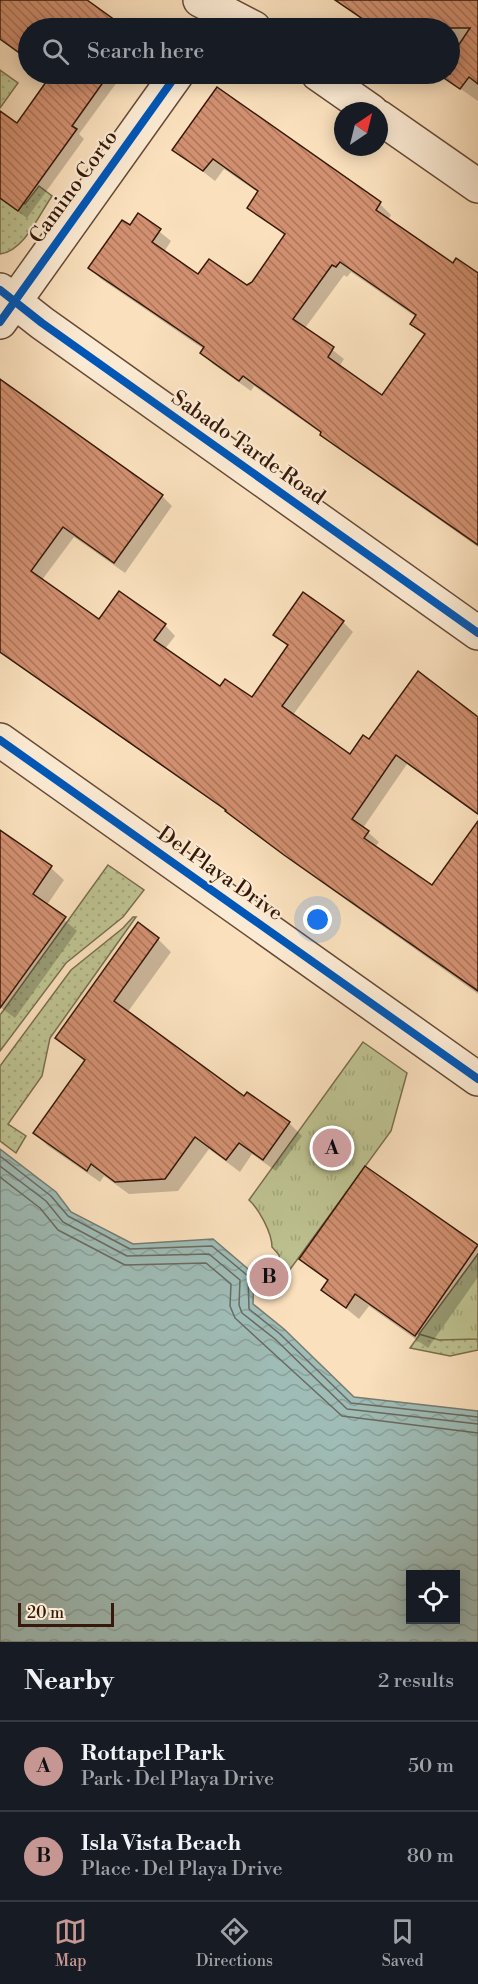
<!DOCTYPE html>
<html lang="en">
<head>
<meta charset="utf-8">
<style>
  body { margin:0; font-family:"Libre Bodoni",serif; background:#242831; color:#f1f3f6 }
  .controls { position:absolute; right:18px; bottom:18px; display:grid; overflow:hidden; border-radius:0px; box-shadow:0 3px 15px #0003 }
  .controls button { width:54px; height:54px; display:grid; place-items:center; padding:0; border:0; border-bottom:2px solid #363941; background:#171b24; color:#f1f3f6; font:30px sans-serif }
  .compass { position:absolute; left:334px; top:102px; width:54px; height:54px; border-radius:50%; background:#171b24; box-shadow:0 3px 15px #0003; rotate:35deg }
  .scale { position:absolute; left:18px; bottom:15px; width:96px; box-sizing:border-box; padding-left:6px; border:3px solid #36190a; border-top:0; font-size:16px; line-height:21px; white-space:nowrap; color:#36190a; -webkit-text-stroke:4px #fcebd4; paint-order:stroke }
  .you { position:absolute; left:318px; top:920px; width:21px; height:21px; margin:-15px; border:4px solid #fff; border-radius:50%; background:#1a73e8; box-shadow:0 0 0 9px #1a73e833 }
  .badge { display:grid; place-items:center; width:39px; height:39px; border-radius:50%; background:#c59692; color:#111; font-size:20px; font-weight:700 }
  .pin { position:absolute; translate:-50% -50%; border:3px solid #fff; box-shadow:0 2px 6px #0006 }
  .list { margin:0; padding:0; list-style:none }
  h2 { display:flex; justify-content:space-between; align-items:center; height:78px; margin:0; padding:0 24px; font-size:26px }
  h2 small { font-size:20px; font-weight:400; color:#9ea1a6 }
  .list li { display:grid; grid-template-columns:39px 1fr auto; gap:18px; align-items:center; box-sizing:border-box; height:90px; padding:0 24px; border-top:2px solid #363941 }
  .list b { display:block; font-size:22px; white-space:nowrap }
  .list p { margin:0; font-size:20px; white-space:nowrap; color:#9ea1a6 }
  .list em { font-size:20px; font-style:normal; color:#9ea1a6 }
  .icon { flex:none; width:33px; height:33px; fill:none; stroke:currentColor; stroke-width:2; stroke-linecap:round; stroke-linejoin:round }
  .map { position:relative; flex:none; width:478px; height:1642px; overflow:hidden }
  .search { position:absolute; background:#171b24; box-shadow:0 3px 15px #0003; left:18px; right:18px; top:18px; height:66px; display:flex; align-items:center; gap:15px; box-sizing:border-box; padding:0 21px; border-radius:33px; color:#9ea1a6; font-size:22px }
  .sheet { height:258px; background:#171b24 }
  nav { display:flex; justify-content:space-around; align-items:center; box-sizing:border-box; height:84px; border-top:2px solid #363941; background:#171b24; font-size:16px; color:#9ea1a6 }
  nav a { display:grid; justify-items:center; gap:3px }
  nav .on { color:#c59692 }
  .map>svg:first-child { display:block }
  .grass { fill:url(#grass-dots); stroke:#7a6e4e; stroke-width:1.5 }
  .park { fill:url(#park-tufts); stroke:#7a6e4e; stroke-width:1.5 }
  .water { fill:url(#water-waves); stroke:#757b71; stroke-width:1.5; fill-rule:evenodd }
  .shadow { fill:#0003; fill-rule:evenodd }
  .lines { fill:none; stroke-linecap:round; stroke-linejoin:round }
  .shore { stroke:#6a6a60; stroke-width:1.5 }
  .building { fill:url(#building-back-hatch); stroke:#36190a; stroke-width:1.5; fill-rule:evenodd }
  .minor-casing { stroke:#674b37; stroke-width:36 }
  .minor { stroke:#fcebd4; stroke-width:33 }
  .cycleway-casing { stroke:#fcebd4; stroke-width:11 }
  .cycleway { stroke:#0057b8; stroke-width:8 }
  .labels { text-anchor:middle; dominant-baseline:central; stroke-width:4.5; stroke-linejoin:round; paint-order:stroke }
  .street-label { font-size:21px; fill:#36190a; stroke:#fcebd4 }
</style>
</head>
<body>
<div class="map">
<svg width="478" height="1642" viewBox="0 0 478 1642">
  <defs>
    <pattern id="grass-dots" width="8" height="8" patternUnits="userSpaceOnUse" patternTransform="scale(1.5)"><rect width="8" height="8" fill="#bec291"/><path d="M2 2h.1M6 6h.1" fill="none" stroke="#a4a67c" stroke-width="1.8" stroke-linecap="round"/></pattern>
    <pattern id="park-tufts" width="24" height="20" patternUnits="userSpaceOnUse" patternTransform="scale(1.5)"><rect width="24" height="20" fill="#bec291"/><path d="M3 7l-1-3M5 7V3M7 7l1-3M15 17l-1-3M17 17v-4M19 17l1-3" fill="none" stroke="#a4a67c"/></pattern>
    <pattern id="water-waves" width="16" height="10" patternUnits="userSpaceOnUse" patternTransform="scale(1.5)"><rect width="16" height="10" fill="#9fbcb6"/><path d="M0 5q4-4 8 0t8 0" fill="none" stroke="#8aa19b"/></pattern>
    <pattern id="building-back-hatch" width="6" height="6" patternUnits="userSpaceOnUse" patternTransform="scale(1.5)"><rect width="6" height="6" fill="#d29071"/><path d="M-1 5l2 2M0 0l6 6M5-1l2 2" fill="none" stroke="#ab755b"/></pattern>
  </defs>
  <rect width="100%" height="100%" fill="#fae0bd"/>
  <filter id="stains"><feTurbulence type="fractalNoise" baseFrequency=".00333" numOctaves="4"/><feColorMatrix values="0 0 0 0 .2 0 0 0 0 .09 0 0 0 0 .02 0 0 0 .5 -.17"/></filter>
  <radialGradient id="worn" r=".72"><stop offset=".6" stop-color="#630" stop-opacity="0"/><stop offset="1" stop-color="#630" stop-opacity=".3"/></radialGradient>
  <g class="grass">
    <polygon points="0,70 18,83 0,108"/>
    <path d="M39,186L52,196C39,215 24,251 0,254V187L25,204Z"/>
    <polygon points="108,865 144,890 123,917 66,963 0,1051 0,1015"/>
    <polygon points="133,917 136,917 50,1038 42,1076 8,1124 26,1136 16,1153 0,1141 0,1066 71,970 123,928"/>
    <polygon points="478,1254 478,1350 450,1356 410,1348"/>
  </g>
  <g class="park">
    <path d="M363,1042L407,1073L391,1131L283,1279L279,1255L272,1247C272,1233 259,1209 249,1200Z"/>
    <polygon points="478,1254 478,1339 439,1340 419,1334"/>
  </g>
  <path class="water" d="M0,1149L56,1192L71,1212L133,1244L213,1239L254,1274L253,1304L284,1329L354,1397L478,1411V1642H0ZM410,1574H456V1620H410Z"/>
  <g class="shadow">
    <polygon points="0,0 84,0 123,28 28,28 28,60 11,48 0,33"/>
    <polygon points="334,0 478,0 478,101 439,74 450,74 450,28 375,28"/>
    <polygon points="47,74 123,74 79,134 84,139 27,218 0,199 0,114 18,125 52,76"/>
    <path d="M217,89L380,204L391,215L388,220L453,265L478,275V547L333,445L322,434L254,386L251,391L213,364L202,353L205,350L101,279L90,268L139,215L171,241L164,252L199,276L247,287L253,283L285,236L249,207L259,193L224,169L215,181L174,149ZM351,272L416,317L412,323L425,336L382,397L339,367L344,359L305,328L344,275L347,277Z"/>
    <polygon points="0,388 162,496 172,506 125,573 74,537 42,580 100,621 165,625 175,636 165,649 220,688 252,699 288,647 275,635 343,622 353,632 293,715 350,756 369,741 478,718 478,815 407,764 363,828 379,842 375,847 432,887 478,823 478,994 297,865 229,813 0,653"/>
    <polygon points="8,838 51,868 64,880 47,905 77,931 15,1018 0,1007 0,849"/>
    <polygon points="158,939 171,952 127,1013 244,1098 289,1123 302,1136 276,1171 252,1154 240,1172 209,1149 178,1191 129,1194 104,1176 100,1182 48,1146 35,1133 85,1062 57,1038"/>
    <polygon points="366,1168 478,1247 478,1277 428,1348 369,1306 359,1319 323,1290 328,1282 301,1259"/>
  </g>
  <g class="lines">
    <g class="shore">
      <polyline points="0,1156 51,1196 68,1216 130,1249 212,1246 248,1276 249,1309 280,1334 351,1403 478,1417"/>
      <polyline points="0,1166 46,1201 63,1222 127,1256 209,1254 240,1280 239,1305 242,1313 275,1339 347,1409 478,1424"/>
      <polyline points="0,1177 40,1208 58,1230 125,1265 206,1263 231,1284 230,1306 235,1318 342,1416 478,1433"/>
    </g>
  </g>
  <g class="building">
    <polygon points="0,0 87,0 126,28 28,28 28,59 0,39"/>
    <polygon points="335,0 478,0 478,84 469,77 460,89 438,74 450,74 450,58 470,28 376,28"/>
    <polygon points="49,74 109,74 72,126 77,129 18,211 0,198 0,111 17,123 51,75"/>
    <path d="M217,87L381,202L376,210L453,263L456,258L478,273V545L320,435L321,432L243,376L239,381L200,353L204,347L88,268L122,220L130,225L138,213L161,229L152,242L198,274L209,259L247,285L252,282L285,234L247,208L258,191L213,159L203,171L172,150ZM340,262L416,315L410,324L425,334L382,395L328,357L334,347L293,319L332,265L336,267Z"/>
    <polygon points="0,379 163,495 114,563 63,527 31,571 99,619 119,591 166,624 154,640 220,686 225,679 252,697 288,645 273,635 303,592 344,621 282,706 350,754 363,735 369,739 418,671 478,717 478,814 396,755 352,819 369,831 364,838 432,885 478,821 478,991 284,855 225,811 226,810 0,652"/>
    <polygon points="0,830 52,866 33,894 66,917 0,1008"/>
    <polygon points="138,922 159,938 114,1001 244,1096 247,1092 290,1122 263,1160 239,1143 226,1160 195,1137 165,1179 115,1182 91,1164 87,1171 33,1133 85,1060 55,1038"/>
    <polygon points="365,1166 478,1245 415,1336 355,1294 346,1308 321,1290 328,1280 299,1259"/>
  </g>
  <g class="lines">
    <defs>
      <g id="minor">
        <polyline points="200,0 254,28"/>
        <polyline points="318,74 371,111"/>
        <polyline points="379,117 478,186"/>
        <polyline points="0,290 42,323 478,633"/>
        <polyline points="0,322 177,74"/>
        <polyline points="0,740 478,1079"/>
      </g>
    </defs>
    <use href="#minor" class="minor-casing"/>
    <use href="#minor" class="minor"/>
    <defs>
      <g id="cycleway">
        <polyline points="0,290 42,323 478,633"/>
        <polyline points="0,322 177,74"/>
        <polyline points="0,740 478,1079"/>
      </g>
    </defs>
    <use href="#cycleway" class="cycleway-casing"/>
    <use href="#cycleway" class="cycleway"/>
  </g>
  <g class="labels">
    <g class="street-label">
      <text transform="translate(74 187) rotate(-54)">Camino Corto</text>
      <text transform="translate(248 448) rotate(35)">Sabado Tarde Road</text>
      <text transform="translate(220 874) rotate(35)">Del Playa Drive</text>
    </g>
  </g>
  <rect width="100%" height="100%" filter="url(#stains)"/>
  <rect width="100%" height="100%" fill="url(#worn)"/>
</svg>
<div class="controls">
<button><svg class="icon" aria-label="locate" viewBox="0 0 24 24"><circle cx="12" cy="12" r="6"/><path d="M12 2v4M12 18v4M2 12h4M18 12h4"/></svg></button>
</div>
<svg class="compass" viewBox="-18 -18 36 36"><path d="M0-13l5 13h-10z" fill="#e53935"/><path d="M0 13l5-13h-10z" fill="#9ea1a6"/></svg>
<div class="scale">20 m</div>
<div class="you"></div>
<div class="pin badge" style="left:332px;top:1148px">A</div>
<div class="pin badge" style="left:269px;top:1277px">B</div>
<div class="search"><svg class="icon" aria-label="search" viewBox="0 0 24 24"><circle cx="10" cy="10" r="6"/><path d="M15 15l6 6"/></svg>Search here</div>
</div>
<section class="sheet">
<h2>Nearby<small>2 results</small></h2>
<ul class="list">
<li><span class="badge">A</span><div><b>Rottapel Park</b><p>Park · Del Playa Drive</p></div><em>50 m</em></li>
<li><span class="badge">B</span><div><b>Isla Vista Beach</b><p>Place · Del Playa Drive</p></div><em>80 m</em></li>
</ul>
</section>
<nav>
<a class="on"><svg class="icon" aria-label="map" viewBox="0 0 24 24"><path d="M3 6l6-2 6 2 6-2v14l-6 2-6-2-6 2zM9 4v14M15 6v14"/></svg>Map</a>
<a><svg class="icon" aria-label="directions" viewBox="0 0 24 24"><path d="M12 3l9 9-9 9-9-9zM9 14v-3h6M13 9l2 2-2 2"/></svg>Directions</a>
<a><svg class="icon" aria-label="saved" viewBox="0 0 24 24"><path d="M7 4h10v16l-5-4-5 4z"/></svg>Saved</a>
</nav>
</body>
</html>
